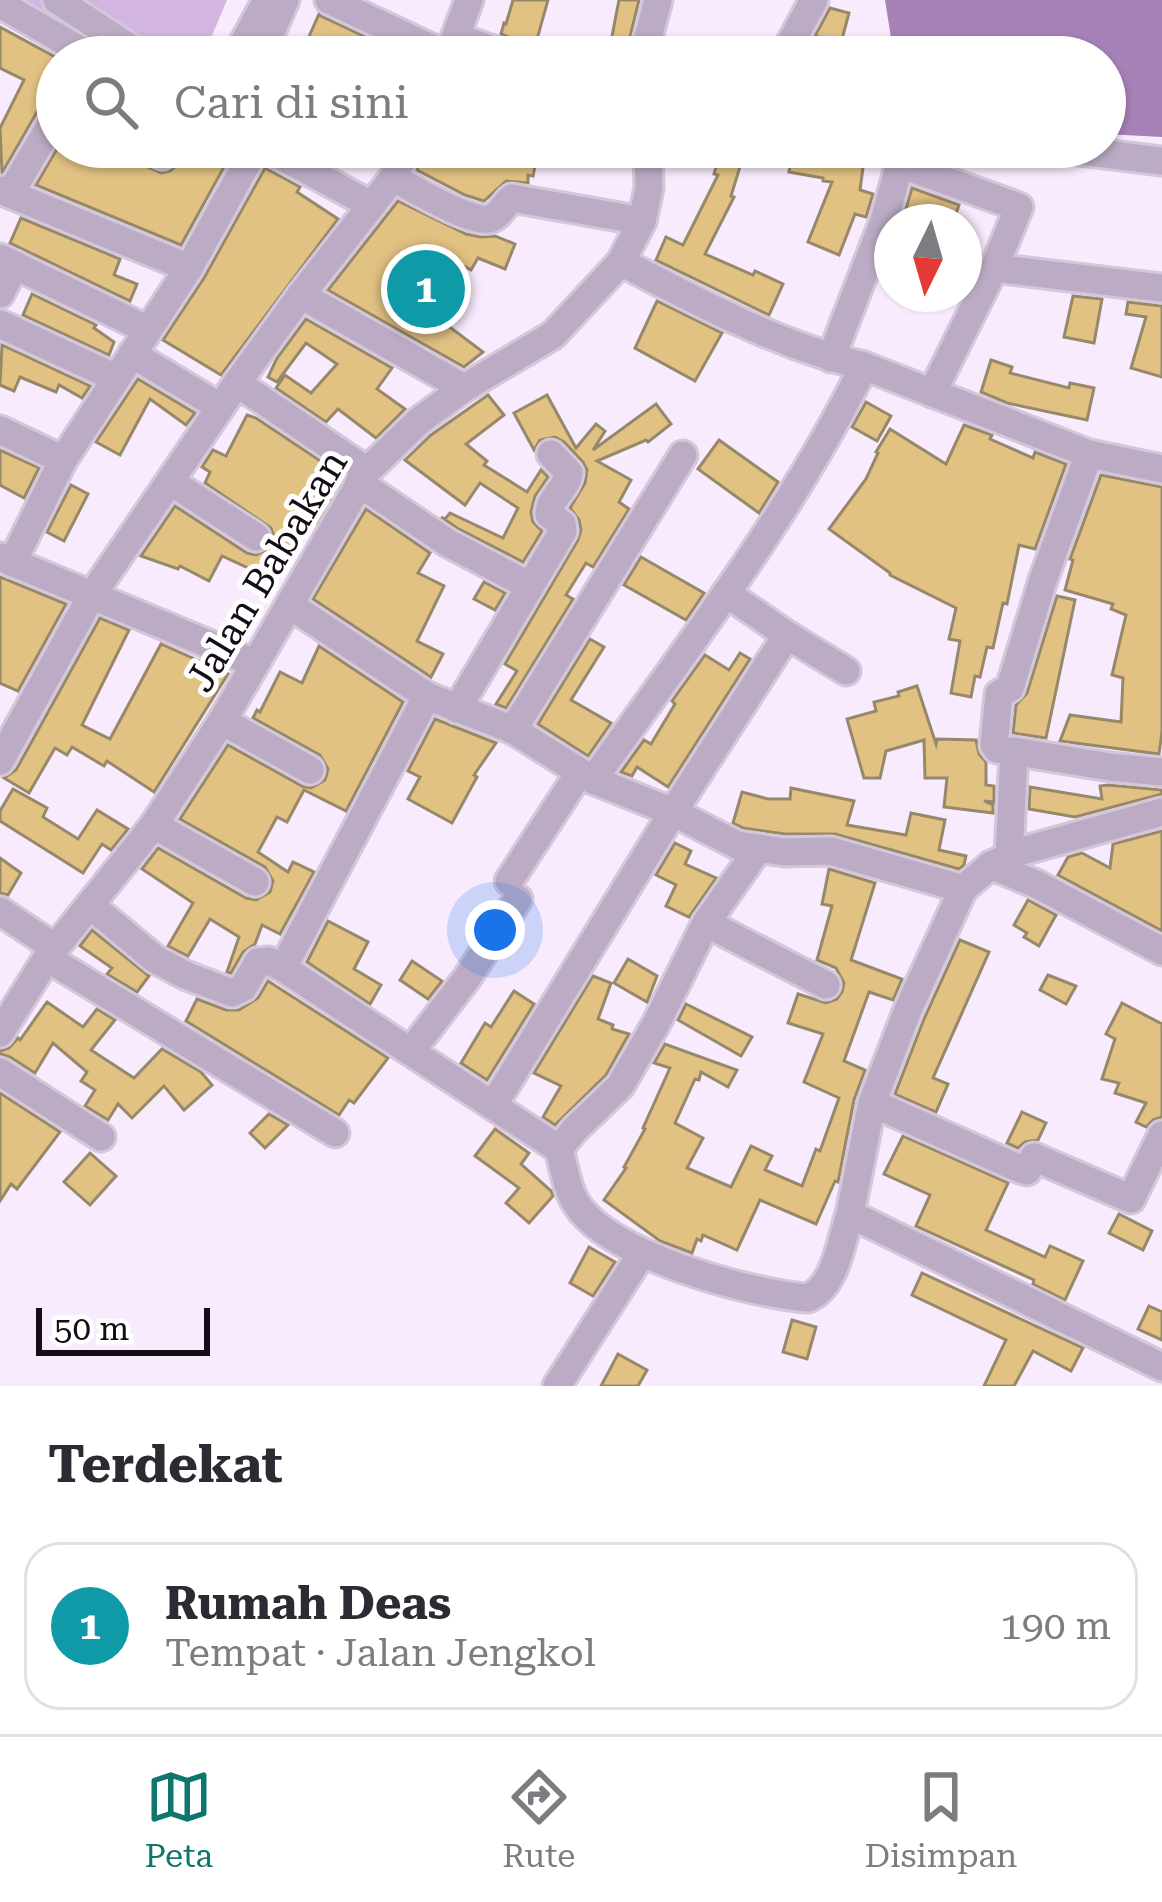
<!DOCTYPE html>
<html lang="id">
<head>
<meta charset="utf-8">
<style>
  body { margin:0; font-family:"Roboto Serif",serif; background:#f7f7f7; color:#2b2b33 }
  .compass { position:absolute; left:874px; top:204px; width:108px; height:108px; border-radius:50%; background:#fff; box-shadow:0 3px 9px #0004; rotate:185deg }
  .scale { position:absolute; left:36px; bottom:30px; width:174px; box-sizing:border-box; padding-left:12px; border:6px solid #140d17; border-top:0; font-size:33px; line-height:42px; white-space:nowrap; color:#140d17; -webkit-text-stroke:9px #fefefe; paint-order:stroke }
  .you { position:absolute; left:495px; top:930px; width:42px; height:42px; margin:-30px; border:9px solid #fff; border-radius:50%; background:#1a73e8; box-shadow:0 0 0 18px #1a73e833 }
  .badge { display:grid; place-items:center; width:78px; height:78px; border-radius:50%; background:#0f766e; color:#fff; font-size:39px; font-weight:700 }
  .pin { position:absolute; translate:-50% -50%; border:6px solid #fff; box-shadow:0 3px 12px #0006 }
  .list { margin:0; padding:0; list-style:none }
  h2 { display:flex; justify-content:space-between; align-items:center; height:156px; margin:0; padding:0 48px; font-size:51px }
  h2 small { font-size:39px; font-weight:400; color:#7c7c81 }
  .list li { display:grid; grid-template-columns:78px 1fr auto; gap:36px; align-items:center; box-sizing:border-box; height:168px; margin:0 24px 24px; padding:0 24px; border:3px solid #e1e1e2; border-radius:36px }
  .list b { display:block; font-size:45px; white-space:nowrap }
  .list p { margin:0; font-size:39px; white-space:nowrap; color:#7c7c81 }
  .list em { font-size:39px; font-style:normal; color:#7c7c81 }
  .icon { flex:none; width:66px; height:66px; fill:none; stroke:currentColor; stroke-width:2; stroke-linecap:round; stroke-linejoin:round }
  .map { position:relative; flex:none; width:1162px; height:1386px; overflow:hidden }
  .search { position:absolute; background:#fff; box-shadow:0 3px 9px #0004; left:36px; right:36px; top:36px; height:132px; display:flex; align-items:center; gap:30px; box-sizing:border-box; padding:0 42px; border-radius:66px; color:#7c7c81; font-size:45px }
  .sheet { height:348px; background:#fff }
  nav { display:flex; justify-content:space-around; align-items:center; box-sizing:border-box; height:168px; border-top:3px solid #e1e1e2; background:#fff; font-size:33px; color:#7c7c81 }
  nav a { display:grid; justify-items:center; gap:6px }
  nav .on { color:#0f766e }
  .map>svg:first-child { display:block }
  .green { fill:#d3b5e1 }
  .water { fill:#a782b8 }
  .building { fill:#e2c283; stroke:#97886a; stroke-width:3 }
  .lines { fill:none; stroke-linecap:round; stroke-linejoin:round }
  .minor-casing { stroke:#d4c7d9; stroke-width:33 }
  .minor { stroke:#bcabc4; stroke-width:27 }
  .labels { text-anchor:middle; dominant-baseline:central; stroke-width:10; stroke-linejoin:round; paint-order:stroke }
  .street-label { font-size:39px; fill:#140d17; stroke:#fefefe }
</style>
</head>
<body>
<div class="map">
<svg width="1162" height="1386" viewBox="0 0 1162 1386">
  <rect width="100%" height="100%" fill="#f8ebfe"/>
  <polygon class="green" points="0,0 227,0 203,57 80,57"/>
  <polygon class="water" points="885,0 1162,0 1162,137 1105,134 1105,57 894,57"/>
  <g class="building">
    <polygon points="513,0 548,0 532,57 526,44 501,34 504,23 506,24"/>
    <polygon points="619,0 639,0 625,57 608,57"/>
    <polygon points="830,8 849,13 841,43 815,36"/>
    <polygon points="319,14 321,16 408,57 341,57 307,41"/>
    <polygon points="0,27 57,58 57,96 49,98 41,105 2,173 0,128 24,80 0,68"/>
    <polygon points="58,147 128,147 130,156 137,162 161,173 170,171 177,165 185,147 235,147 181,245 36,185"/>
    <polygon points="426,147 539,147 533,176 528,175 528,183 506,181 484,201 465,195 417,170"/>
    <polygon points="722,147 746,147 731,196 734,197 705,254 753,275 755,271 783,284 769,315 656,260 666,237 683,245 718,175 714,174"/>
    <polygon points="793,147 824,147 823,155 864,160 860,190 873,194 866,217 855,214 839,255 808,242 832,182 823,181 823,178 789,172"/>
    <polygon points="265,168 300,187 297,192 338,219 221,375 163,340 204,278"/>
    <polygon points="912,188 959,205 953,222 902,222"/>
    <polygon points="398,201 466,234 481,237 495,236 515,244 505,269 478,258 471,270 458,263 423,307 483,352 464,367 328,290"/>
    <polygon points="21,218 120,259 114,275 137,284 130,301 10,243"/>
    <polygon points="32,294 96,325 94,328 114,342 109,355 23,315"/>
    <polygon points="1073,296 1102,299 1094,343 1064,337"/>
    <polygon points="657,301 722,333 695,381 635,348"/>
    <polygon points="1128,302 1162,306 1162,377 1131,368 1146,317 1126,314"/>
    <polygon points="306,319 392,368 377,389 405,409 376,438 338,409 326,422 276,388 285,375 311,393 337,364 306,343 277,382 268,377 277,358"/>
    <polygon points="2,345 90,386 82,398 59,385 56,392 20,377 14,391 0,385"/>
    <polygon points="991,360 1012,367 1010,373 1069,388 1070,383 1094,388 1087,420 1007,403 981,392"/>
    <polygon points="138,379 195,413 186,425 150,399 120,455 96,442"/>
    <polygon points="488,395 504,415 466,444 487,461 484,465 527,492 541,470 548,477 535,496 531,512 533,522 542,531 523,562 457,528 441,517 445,519 450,513 503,538 518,508 480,483 465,505 405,460 431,435"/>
    <polygon points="547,395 576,448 596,424 605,431 593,450 656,404 671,424 648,442 646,440 597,461 631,480 619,502 629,509 593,567 586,563 566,595 573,599 506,708 496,704 517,671 505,664 578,540 581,530 579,520 570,508 585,483 587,470 583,462 564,442 555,437 540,440 534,450 514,413"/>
    <polygon points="866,402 891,416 877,441 852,427"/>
    <polygon points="247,415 256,418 343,476 316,523 305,518 274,580 222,556 209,581 180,566 178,569 141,556 175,506 247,553 256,555 270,548 274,537 271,528 205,483 210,472 202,467 213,450 226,456"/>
    <polygon points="964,425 992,435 990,439 1033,458 1035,452 1066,464 1035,549 1019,545 1007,604 1003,603 993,648 987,647 980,677 975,676 971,697 951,693 960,641 949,639 956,608 890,575 890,573 829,529 866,479 878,453 876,452 890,429 946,464"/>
    <polygon points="719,440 778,482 759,513 698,469"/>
    <polygon points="0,450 39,468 24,498 0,485"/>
    <polygon points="1101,475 1162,487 1162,732 1159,754 1060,741 1070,715 1121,722 1123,678 1112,675 1126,615 1111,609 1113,604 1065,590 1073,560 1070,559"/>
    <polygon points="71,485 88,494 64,541 47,532"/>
    <polygon points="366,509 430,553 418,573 444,586 417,641 443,654 431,677 313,599"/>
    <polygon points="641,557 704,593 686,620 624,585"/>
    <polygon points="0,577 66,604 18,691 0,683"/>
    <polygon points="484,582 505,593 495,610 474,599"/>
    <polygon points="1057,596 1075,600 1046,738 1013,733 1016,705 1027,693"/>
    <polygon points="100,618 129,630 82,725 110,739 161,644 228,674 154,792 107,761 104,766 72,747 67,755 55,748 29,793 4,778 16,770"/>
    <polygon points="590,639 604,647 571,700 611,723 588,756 538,724"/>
    <polygon points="319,646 403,702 346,811 304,790 287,822 277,817 258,852 288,872 293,862 314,872 280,934 262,925 255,944 243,952 231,973 227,972 239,937 210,919 188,956 168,946 193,903 142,869 158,848 246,898 256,900 270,892 273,881 265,867 180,819 228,745 302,786 311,788 325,780 328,769 320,755 253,718 257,710 260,712 280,672 302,683"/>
    <polygon points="740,653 750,659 668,787 637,767 632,776 621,772 644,740 651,744 675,704 672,701 705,655 729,670"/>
    <polygon points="917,686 936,744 937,739 976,740 979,754 986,762 986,785 994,786 994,802 984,801 993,805 993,813 944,807 947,778 925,778 924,740 886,751 880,778 864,778 847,719 876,711 874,702 899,696 898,692"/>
    <polygon points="435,719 496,743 474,775 477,777 452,823 408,799 420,777 408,771"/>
    <polygon points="1108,785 1162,790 1162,794 1075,817 1029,809 1030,787 1102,799 1100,786"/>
    <polygon points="791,788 854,801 847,825 906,835 911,813 945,820 939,850 966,856 964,865 959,869 835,834 785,834 743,828 733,823 742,792 768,799 790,799"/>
    <polygon points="13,789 47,808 43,817 78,839 97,810 128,829 111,850 102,844 83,873 0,821 0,811"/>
    <polygon points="1162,831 1162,931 1058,875 1068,857 1082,853 1110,868 1113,844"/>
    <polygon points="675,843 691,851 685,864 716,878 689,917 666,906 676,885 656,875"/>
    <polygon points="0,858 21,873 8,895 0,893"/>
    <polygon points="829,869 875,883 851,960 902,979 893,1000 869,992 844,1061 865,1070 854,1100 838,1182 835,1181 816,1224 760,1200 737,1250 703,1235 701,1241 697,1239 692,1253 660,1241 604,1200 626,1168 624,1167 645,1129 643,1128 670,1068 654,1063 665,1044 737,1070 728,1087 701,1072 699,1080 695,1079 675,1123 703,1138 687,1168 731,1187 751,1146 772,1156 765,1170 802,1186 816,1149 820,1151 839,1098 804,1082 823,1034 788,1023 798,994 826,1003 837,999 842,992 844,983 836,968 817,960 832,906 822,904"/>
    <polygon points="1028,900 1056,915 1039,946 1024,937 1027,933 1014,925"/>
    <polygon points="328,921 368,942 354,969 381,985 370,1004 307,962"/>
    <polygon points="92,930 149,976 137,992 107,974 112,968 80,946"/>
    <polygon points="960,940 989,952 933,1078 948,1084 936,1112 895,1094 924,1019"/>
    <polygon points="628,959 657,976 647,1002 614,983"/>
    <polygon points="412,961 442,981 428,999 400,980"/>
    <polygon points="1048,975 1076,986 1066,1004 1040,990"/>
    <polygon points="593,976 611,983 598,1019 613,1025 612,1029 629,1034 606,1075 555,1125 543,1117 561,1086 534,1073"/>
    <polygon points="268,981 388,1058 354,1103 349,1100 339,1115 186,1021 197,999 226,1010 239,1010 258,998"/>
    <polygon points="514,991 534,1004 487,1080 461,1063 485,1023 491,1027"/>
    <polygon points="47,1002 83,1027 97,1009 115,1020 91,1050 134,1078 162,1049 201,1072 212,1085 184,1110 164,1086 132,1118 118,1104 108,1120 85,1106 95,1090 81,1081 87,1072 53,1043 35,1073 10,1057 0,1054 0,1051 9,1048 18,1038 20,1040"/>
    <polygon points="1122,1003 1162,1024 1162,1117 1153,1120 1146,1127 1136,1122 1146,1103 1115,1093 1119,1083 1102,1079 1115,1039 1106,1034"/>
    <polygon points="686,1004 752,1037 741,1056 678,1020"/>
    <polygon points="0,1093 60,1132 17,1189 11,1184 0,1201"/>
    <polygon points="1022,1112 1046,1123 1038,1140 1025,1142 1018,1148 1007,1143"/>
    <polygon points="269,1114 288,1125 265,1148 250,1133"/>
    <polygon points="495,1129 529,1153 521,1164 551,1191 553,1196 529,1223 506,1203 519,1188 475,1156"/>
    <polygon points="903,1136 1008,1183 986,1230 1045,1257 1050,1246 1083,1261 1065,1300 1033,1284 1034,1280 916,1226 930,1195 884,1174"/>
    <polygon points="90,1153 116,1176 90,1205 64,1182"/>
    <polygon points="1119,1214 1152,1231 1143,1250 1109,1233"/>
    <polygon points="589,1247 615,1262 593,1296 570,1283"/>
    <polygon points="922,1273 1083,1348 1071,1371 1033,1351 1014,1386 984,1386 1006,1340 912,1295"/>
    <polygon points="1149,1306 1162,1312 1162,1340 1138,1329"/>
    <polygon points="792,1320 816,1327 807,1359 783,1352"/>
    <polygon points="618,1354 647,1370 638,1386 601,1386"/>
  </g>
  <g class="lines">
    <defs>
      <g id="minor">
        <polyline points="57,0 144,57"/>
        <polyline points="329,0 448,56"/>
        <polyline points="0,4 92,57"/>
        <polyline points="456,37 513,57"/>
        <polyline points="236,57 267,0"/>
        <polyline points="260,57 285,0"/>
        <polyline points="448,57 469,0"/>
        <polyline points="643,57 658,0"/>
        <polyline points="783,57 814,0"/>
        <polyline points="146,147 162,155 167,147"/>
        <polyline points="264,147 371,205"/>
        <polyline points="883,147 900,164 1019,207 994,268 932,393"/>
        <polyline points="1048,147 1162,161"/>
        <path d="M393,178C411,187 476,227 492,218C500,215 505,203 512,198L642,221"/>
        <polyline points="0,190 189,268"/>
        <polyline points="10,194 57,114"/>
        <polyline points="0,258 148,330"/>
        <path d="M621,262C698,302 779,346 864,366L1089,454L1162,469"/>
        <polyline points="994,268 1162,288"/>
        <polyline points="0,294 15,265"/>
        <polyline points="301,295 464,388"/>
        <polyline points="0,324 116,378"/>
        <polyline points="132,354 220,407"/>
        <polyline points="831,358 884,221 900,164"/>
        <polyline points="237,383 367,471"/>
        <polyline points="0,430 63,460"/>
        <polyline points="171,482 256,537"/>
        <polyline points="359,483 448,543 530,586"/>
        <polyline points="0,557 254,663"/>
        <polyline points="12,563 63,460 189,268 256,147"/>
        <polyline points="291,606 427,696 513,730 593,780 673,812 737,845 784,852 831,851 963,889"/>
        <polyline points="787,635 846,671"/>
        <path d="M457,709L563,531L562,524L549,514C549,498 567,489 569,473L551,454"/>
        <polyline points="222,721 310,770"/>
        <polyline points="513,730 683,455"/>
        <polyline points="1013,751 1110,767 1162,772"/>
        <polyline points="0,761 92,595 237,383 301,295 393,178 408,147"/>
        <path d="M593,780C688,646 791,514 864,366"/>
        <polyline points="1162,812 1022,851 991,865 963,889 907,1012 872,1103 850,1214 1162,1367"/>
        <polyline points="154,825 255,882"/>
        <polyline points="1009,857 1014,752 997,749 994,745 999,694 1010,688 1043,580 1089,454"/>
        <polyline points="991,865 1038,885 1162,951"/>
        <polyline points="509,881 580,772"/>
        <path d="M90,905L155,959L185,975L232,993L243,988L258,962L269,961L283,968L559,1149C564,1167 566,1187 576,1203C607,1255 750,1294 808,1298C836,1286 841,1241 850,1214"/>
        <polyline points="0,911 55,948"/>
        <polyline points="706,923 826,985"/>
        <polyline points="47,958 335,1133"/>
        <polyline points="283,968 427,696"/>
        <polyline points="0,1033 47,958 154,825 222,721 367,471 419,421 464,388 553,335 621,262 642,221 649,188 648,147"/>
        <polyline points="411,1051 467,978 518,899"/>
        <polyline points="0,1072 101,1137"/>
        <polyline points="872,1103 1020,1169 1027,1171 1034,1157 1131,1199 1162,1135"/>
        <polyline points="494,1104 673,812 787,635 726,593"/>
        <polyline points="559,1149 574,1130 620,1086 656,1024 706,923 758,849"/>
        <polyline points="557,1386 642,1253"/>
      </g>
    </defs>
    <use href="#minor" class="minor-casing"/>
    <use href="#minor" class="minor"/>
  </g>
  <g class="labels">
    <g class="street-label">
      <text transform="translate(267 571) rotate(-59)">Jalan Babakan</text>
    </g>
  </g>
</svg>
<svg class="compass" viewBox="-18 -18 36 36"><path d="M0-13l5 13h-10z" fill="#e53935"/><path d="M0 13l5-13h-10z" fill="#7c7c81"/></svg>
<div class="scale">50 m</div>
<div class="you"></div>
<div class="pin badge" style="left:426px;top:289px;background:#0f9aa8">1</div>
<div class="search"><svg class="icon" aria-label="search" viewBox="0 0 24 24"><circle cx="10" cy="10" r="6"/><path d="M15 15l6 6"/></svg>Cari di sini</div>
</div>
<section class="sheet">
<h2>Terdekat<small></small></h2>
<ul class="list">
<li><span class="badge" style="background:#0f9aa8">1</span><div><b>Rumah Deas</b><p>Tempat · Jalan Jengkol</p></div><em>190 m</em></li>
</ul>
</section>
<nav>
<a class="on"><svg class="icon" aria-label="map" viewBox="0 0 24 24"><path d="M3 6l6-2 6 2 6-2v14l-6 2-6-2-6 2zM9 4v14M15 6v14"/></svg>Peta</a>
<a><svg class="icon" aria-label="directions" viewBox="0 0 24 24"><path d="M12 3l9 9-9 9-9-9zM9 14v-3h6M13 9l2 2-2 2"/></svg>Rute</a>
<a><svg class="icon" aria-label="saved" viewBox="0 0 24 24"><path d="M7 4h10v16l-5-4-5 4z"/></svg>Disimpan</a>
</nav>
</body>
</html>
